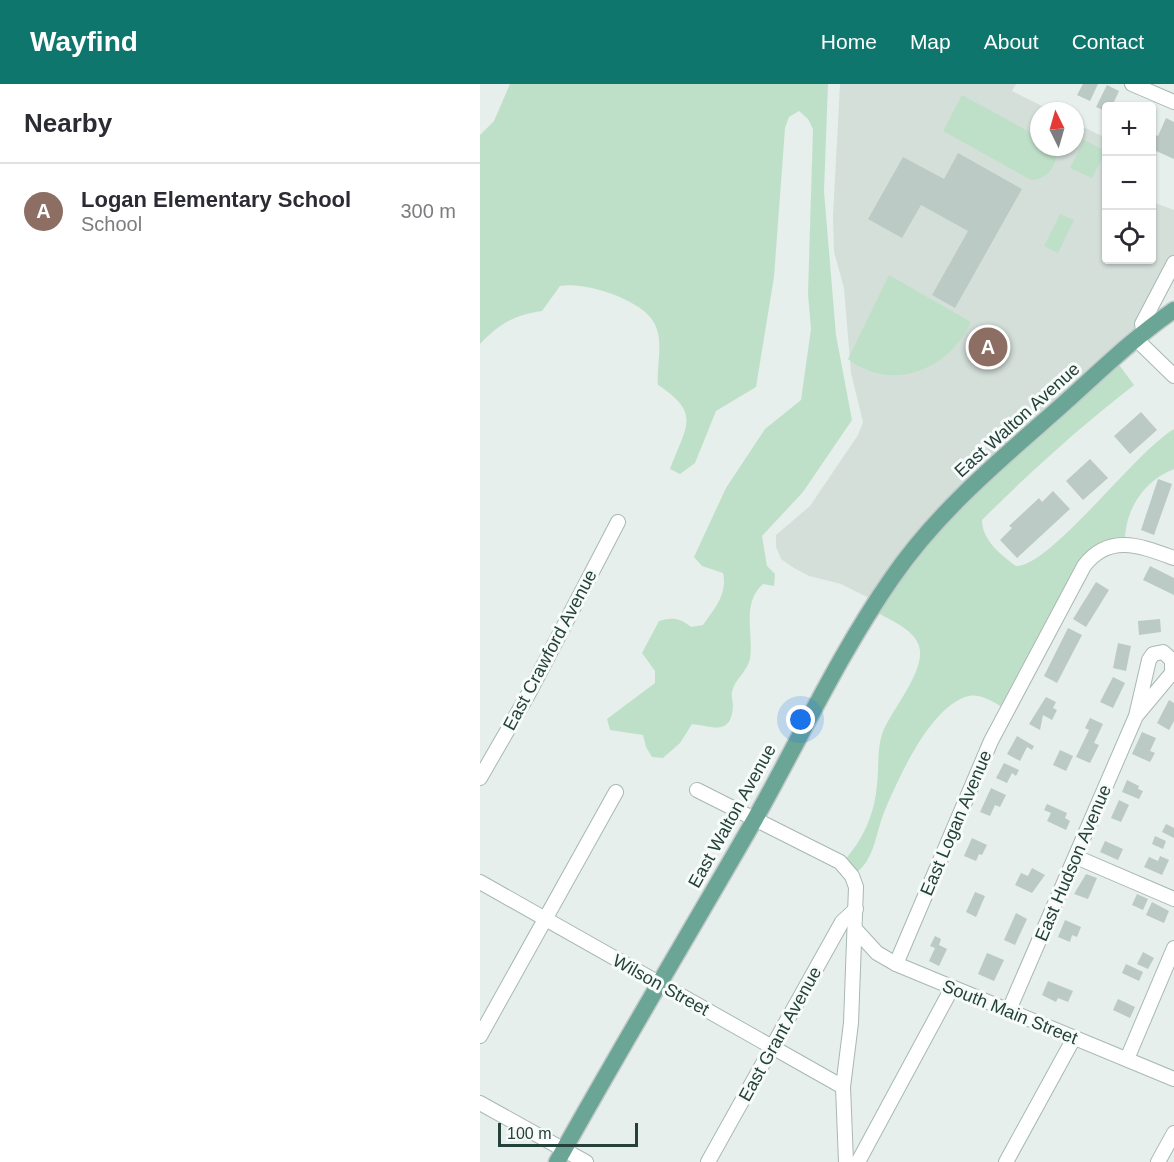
<!DOCTYPE html>
<html lang="en">
<head>
<meta charset="utf-8">
<style>
  body { margin:0; font-family:Arial,sans-serif; background:#f2f2f3; color:#2b2b33 }
  .controls { position:absolute; right:18px; top:18px; display:grid; overflow:hidden; border-radius:6px; box-shadow:0 2px 4px #0004 }
  .controls button { width:54px; height:54px; display:grid; place-items:center; padding:0; border:0; border-bottom:2px solid #e1e1e2; background:#fff; color:#2b2b33; font:30px sans-serif }
  .compass { position:absolute; left:550px; top:18px; width:54px; height:54px; border-radius:50%; background:#fff; box-shadow:0 2px 4px #0004; rotate:355deg }
  .scale { position:absolute; left:18px; bottom:15px; width:140px; box-sizing:border-box; padding-left:6px; border:3px solid #24423a; border-top:0; font-size:16px; line-height:21px; white-space:nowrap; color:#24423a; -webkit-text-stroke:4px #f7fbf9; paint-order:stroke }
  .you { position:absolute; left:321px; top:636px; width:21px; height:21px; margin:-15px; border:4px solid #fff; border-radius:50%; background:#1a73e8; box-shadow:0 0 0 9px #1a73e833 }
  .badge { display:grid; place-items:center; width:39px; height:39px; border-radius:50%; background:#0f766e; color:#fff; font-size:20px; font-weight:700 }
  .pin { position:absolute; translate:-50% -50%; border:3px solid #fff; box-shadow:0 2px 6px #0006 }
  .list { margin:0; padding:0; list-style:none }
  h2 { display:flex; justify-content:space-between; align-items:center; height:78px; margin:0; padding:0 24px; font-size:26px }
  h2 small { font-size:20px; font-weight:400; color:#7c7c81 }
  .list li { display:grid; grid-template-columns:39px 1fr auto; gap:18px; align-items:center; box-sizing:border-box; height:96px; padding:0 24px; border-top:2px solid #e1e1e2 }
  .list b { display:block; font-size:22px; white-space:nowrap }
  .list p { margin:0; font-size:20px; white-space:nowrap; color:#7c7c81 }
  .list em { font-size:20px; font-style:normal; color:#7c7c81 }
  .icon { flex:none; width:33px; height:33px; fill:none; stroke:currentColor; stroke-width:2; stroke-linecap:round; stroke-linejoin:round }
  .map { position:relative; flex:none; width:694px; height:1078px; overflow:hidden }
  header { display:flex; align-items:center; gap:36px; box-sizing:border-box; height:84px; padding:0 30px; background:#0f766e; color:#fff }
  header strong { font-size:28px }
  nav { display:flex; gap:33px; margin-inline-start:auto; font-size:21px }
  main { display:flex }
  aside { flex:1; background:#fff }
  .map>svg:first-child { display:block }
  .built { fill:#d4dfda }
  .green { fill:#bfe0c8 }
  .building { fill:#bbcac4 }
  .lines { fill:none; stroke-linecap:round; stroke-linejoin:round }
  .minor-casing { stroke:#a8b8b2; stroke-width:16 }
  .major-casing { stroke:#c2cac8; stroke-width:19 }
  .minor { stroke:#fff; stroke-width:14 }
  .major { stroke:#6aa596; stroke-width:16 }
  .labels { text-anchor:middle; dominant-baseline:central; stroke-width:6; stroke-linejoin:round; paint-order:stroke }
  .street-label { font-size:18px; fill:#24423a; stroke:#f7fbf9 }
</style>
</head>
<body>
<header>
<strong>Wayfind</strong>
<nav><a>Home</a><a>Map</a><a>About</a><a>Contact</a></nav>
</header>
<main>
<aside>
<h2>Nearby<small></small></h2>
<ul class="list">
<li><span class="badge" style="background:#8d6e63">A</span><div><b>Logan Elementary School</b><p>School</p></div><em>300 m</em></li>
</ul>
</aside>
<div class="map">
<svg width="694" height="1078" viewBox="0 0 694 1078">
  <rect width="100%" height="100%" fill="#e6efeb"/>
  <polygon class="built" points="360,0 536,0 532,7 572,27 559,27 559,63 595,63 595,39 626,54 626,176 672,176 672,118 694,126 694,179 662,240 401,520 361,500 329,492 314,484 301,475 296,463 296,451 330,422 378,351 383,338 371,289 364,204 354,168 353,133"/>
  <g class="green">
    <path d="M30,0H348L344,107L356,251L372,336L323,408L282,452L287,482L295,490L294,502L283,500C261,519 274,550 270,575C267,588 254,596 252,608C251,612 253,618 253,622C251,653 232,642 212,640L200,659L183,674L172,673L166,663L163,651L130,646L127,635L175,599V587L162,569L179,537C193,533 200,534 211,543L223,541C234,525 248,510 243,489L222,482L214,473L246,404L285,345L321,316L331,245L328,210L333,45L328,35L319,27L309,33L305,44L294,193L276,303L236,327L215,379L200,390L190,385C206,342 222,330 178,301C176,281 185,256 173,237C160,215 104,197 80,202L62,227C34,231 19,240 0,260V51L14,37Z"/>
    <path d="M482,11L559,53V63H575C580,79 568,96 551,96L463,47Z"/>
    <polygon points="604,56 626,67 612,94 590,84"/>
    <polygon points="580,130 594,136 578,169 564,162"/>
    <path d="M409,191L491,238C469,286 412,309 368,275Z"/>
    <path d="M634,274L654,301C600,343 550,388 502,436C502,456 521,471 536,482C570,483 655,368 694,345V385C663,397 644,427 645,460L617,467L527,626C516,620 502,609 489,612C450,621 417,697 403,731C395,753 394,778 373,791L363,778C383,756 395,730 397,700C399,683 397,666 402,650C410,627 447,586 439,562C434,545 410,536 396,528L429,476Z"/>
  </g>
  <g class="building">
    <polygon points="603,0 618,0 610,17 597,11"/>
    <polygon points="627,1 639,7 632,22 626,22 626,27 616,23"/>
    <polygon points="686,34 694,38 694,75 674,66 672,72 672,49 678,52"/>
    <polygon points="478,69 542,105 475,224 452,211 488,147 441,121 422,154 388,135 423,73 464,95"/>
    <polygon points="661,328 677,346 650,370 634,352"/>
    <polygon points="610,375 628,394 603,416 586,397"/>
    <polygon points="678,395 692,400 674,451 661,446"/>
    <polygon points="573,407 590,425 537,474 520,456 532,444 529,442 559,414 562,418"/>
    <polygon points="670,482 694,494 694,511 663,496"/>
    <polygon points="616,498 629,506 606,543 593,535"/>
    <polygon points="680,535 681,548 659,551 658,537"/>
    <polygon points="588,544 602,551 577,599 564,592"/>
    <polygon points="638,559 651,562 646,587 633,584"/>
    <polygon points="633,593 645,599 633,624 620,618"/>
    <polygon points="566,613 576,618 573,624 577,626 572,636 563,631 560,646 549,640"/>
    <polygon points="689,616 694,619 694,637 689,646 677,639"/>
    <polygon points="610,634 623,640 614,659 619,661 610,679 596,673 609,646 605,644"/>
    <polygon points="662,648 676,654 670,667 675,669 670,678 652,670"/>
    <polygon points="537,652 554,662 552,666 547,663 540,677 527,670"/>
    <polygon points="580,666 593,672 586,687 573,681"/>
    <polygon points="524,679 539,686 536,692 532,689 527,699 516,694"/>
    <polygon points="647,696 659,702 658,705 663,707 659,715 642,708"/>
    <polygon points="511,704 526,711 520,723 515,721 510,732 500,728"/>
    <polygon points="639,716 649,721 641,738 631,734"/>
    <polygon points="567,720 587,729 585,734 590,737 586,746 567,737 571,729 564,726"/>
    <polygon points="686,740 694,744 694,754 682,748"/>
    <polygon points="675,752 686,757 683,765 672,760"/>
    <polygon points="492,754 507,761 502,771 499,770 496,777 484,772"/>
    <polygon points="625,757 643,765 638,776 620,768"/>
    <polygon points="680,772 689,776 682,791 664,783 669,773 678,777"/>
    <polygon points="552,784 565,791 552,809 535,801 541,789 548,792"/>
    <polygon points="606,790 617,794 608,815 594,810"/>
    <polygon points="495,808 505,812 496,833 486,828"/>
    <polygon points="657,810 668,815 663,826 652,821"/>
    <polygon points="672,818 689,827 684,839 666,831"/>
    <polygon points="536,829 547,835 535,861 524,856"/>
    <polygon points="585,836 601,843 597,853 592,851 590,858 578,853"/>
    <polygon points="455,852 461,855 459,861 467,865 459,882 449,877 455,864 450,862"/>
    <polygon points="663,868 674,874 668,885 657,880"/>
    <polygon points="507,869 524,876 514,897 498,890"/>
    <polygon points="646,880 663,888 659,897 642,889"/>
    <polygon points="568,897 593,907 588,918 578,914 576,918 562,911"/>
    <polygon points="638,915 655,923 650,934 633,926"/>
  </g>
  <g class="lines">
    <defs>
      <g id="minor">
        <polyline points="652,0 694,18"/>
        <polyline points="664,249 662,240 694,179"/>
        <polyline points="656,255 694,292"/>
        <polyline points="0,694 49,609 138,438"/>
        <polyline points="217,706 360,778 372,792 376,803 371,939 363,1003 366,1078"/>
        <polyline points="596,773 694,815"/>
        <polyline points="0,798 363,1003"/>
        <polyline points="375,845 397,869 416,880 694,995"/>
        <path d="M416,880L511,657L604,482C629,449 661,462 694,474"/>
        <polyline points="529,926 656,632 692,589 692,576 683,568 673,570 669,576 656,632"/>
        <polyline points="0,952 136,708"/>
        <polyline points="647,975 694,864"/>
        <polyline points="0,1019 106,1078"/>
        <polyline points="228,1078 362,838 376,825"/>
        <polyline points="378,1078 472,904"/>
        <polyline points="526,1078 594,954"/>
        <polyline points="678,1078 694,1049"/>
      </g>
      <path id="major" d="M77,1078C141,963 209,850 275,735C320,655 359,570 412,494C458,427 520,376 580,323C617,290 653,254 694,226"/>
    </defs>
    <use href="#minor" class="minor-casing"/>
    <use href="#major" class="major-casing"/>
    <use href="#minor" class="minor"/>
    <use href="#major" class="major"/>
  </g>
  <g class="labels">
    <g class="street-label">
      <text transform="translate(537 336) rotate(-42)">East Walton Avenue</text>
      <text transform="translate(70 566) rotate(-62)">East Crawford Avenue</text>
      <text transform="translate(252 732) rotate(-61)">East Walton Avenue</text>
      <text transform="translate(476 739) rotate(-67)">East Logan Avenue</text>
      <text transform="translate(593 779) rotate(-67)">East Hudson Avenue</text>
      <text transform="translate(181 901) rotate(29)">Wilson Street</text>
      <text transform="translate(530 928) rotate(22)">South Main Street</text>
      <text transform="translate(300 950) rotate(-61)">East Grant Avenue</text>
    </g>
  </g>
</svg>
<div class="controls">
<button>+</button>
<button>−</button>
<button><svg class="icon" aria-label="locate" viewBox="0 0 24 24"><circle cx="12" cy="12" r="6"/><path d="M12 2v4M12 18v4M2 12h4M18 12h4"/></svg></button>
</div>
<svg class="compass" viewBox="-18 -18 36 36"><path d="M0-13l5 13h-10z" fill="#e53935"/><path d="M0 13l5-13h-10z" fill="#7c7c81"/></svg>
<div class="scale">100 m</div>
<div class="you"></div>
<div class="pin badge" style="left:508px;top:263px;background:#8d6e63">A</div>
</div>
</main>
</body>
</html>
